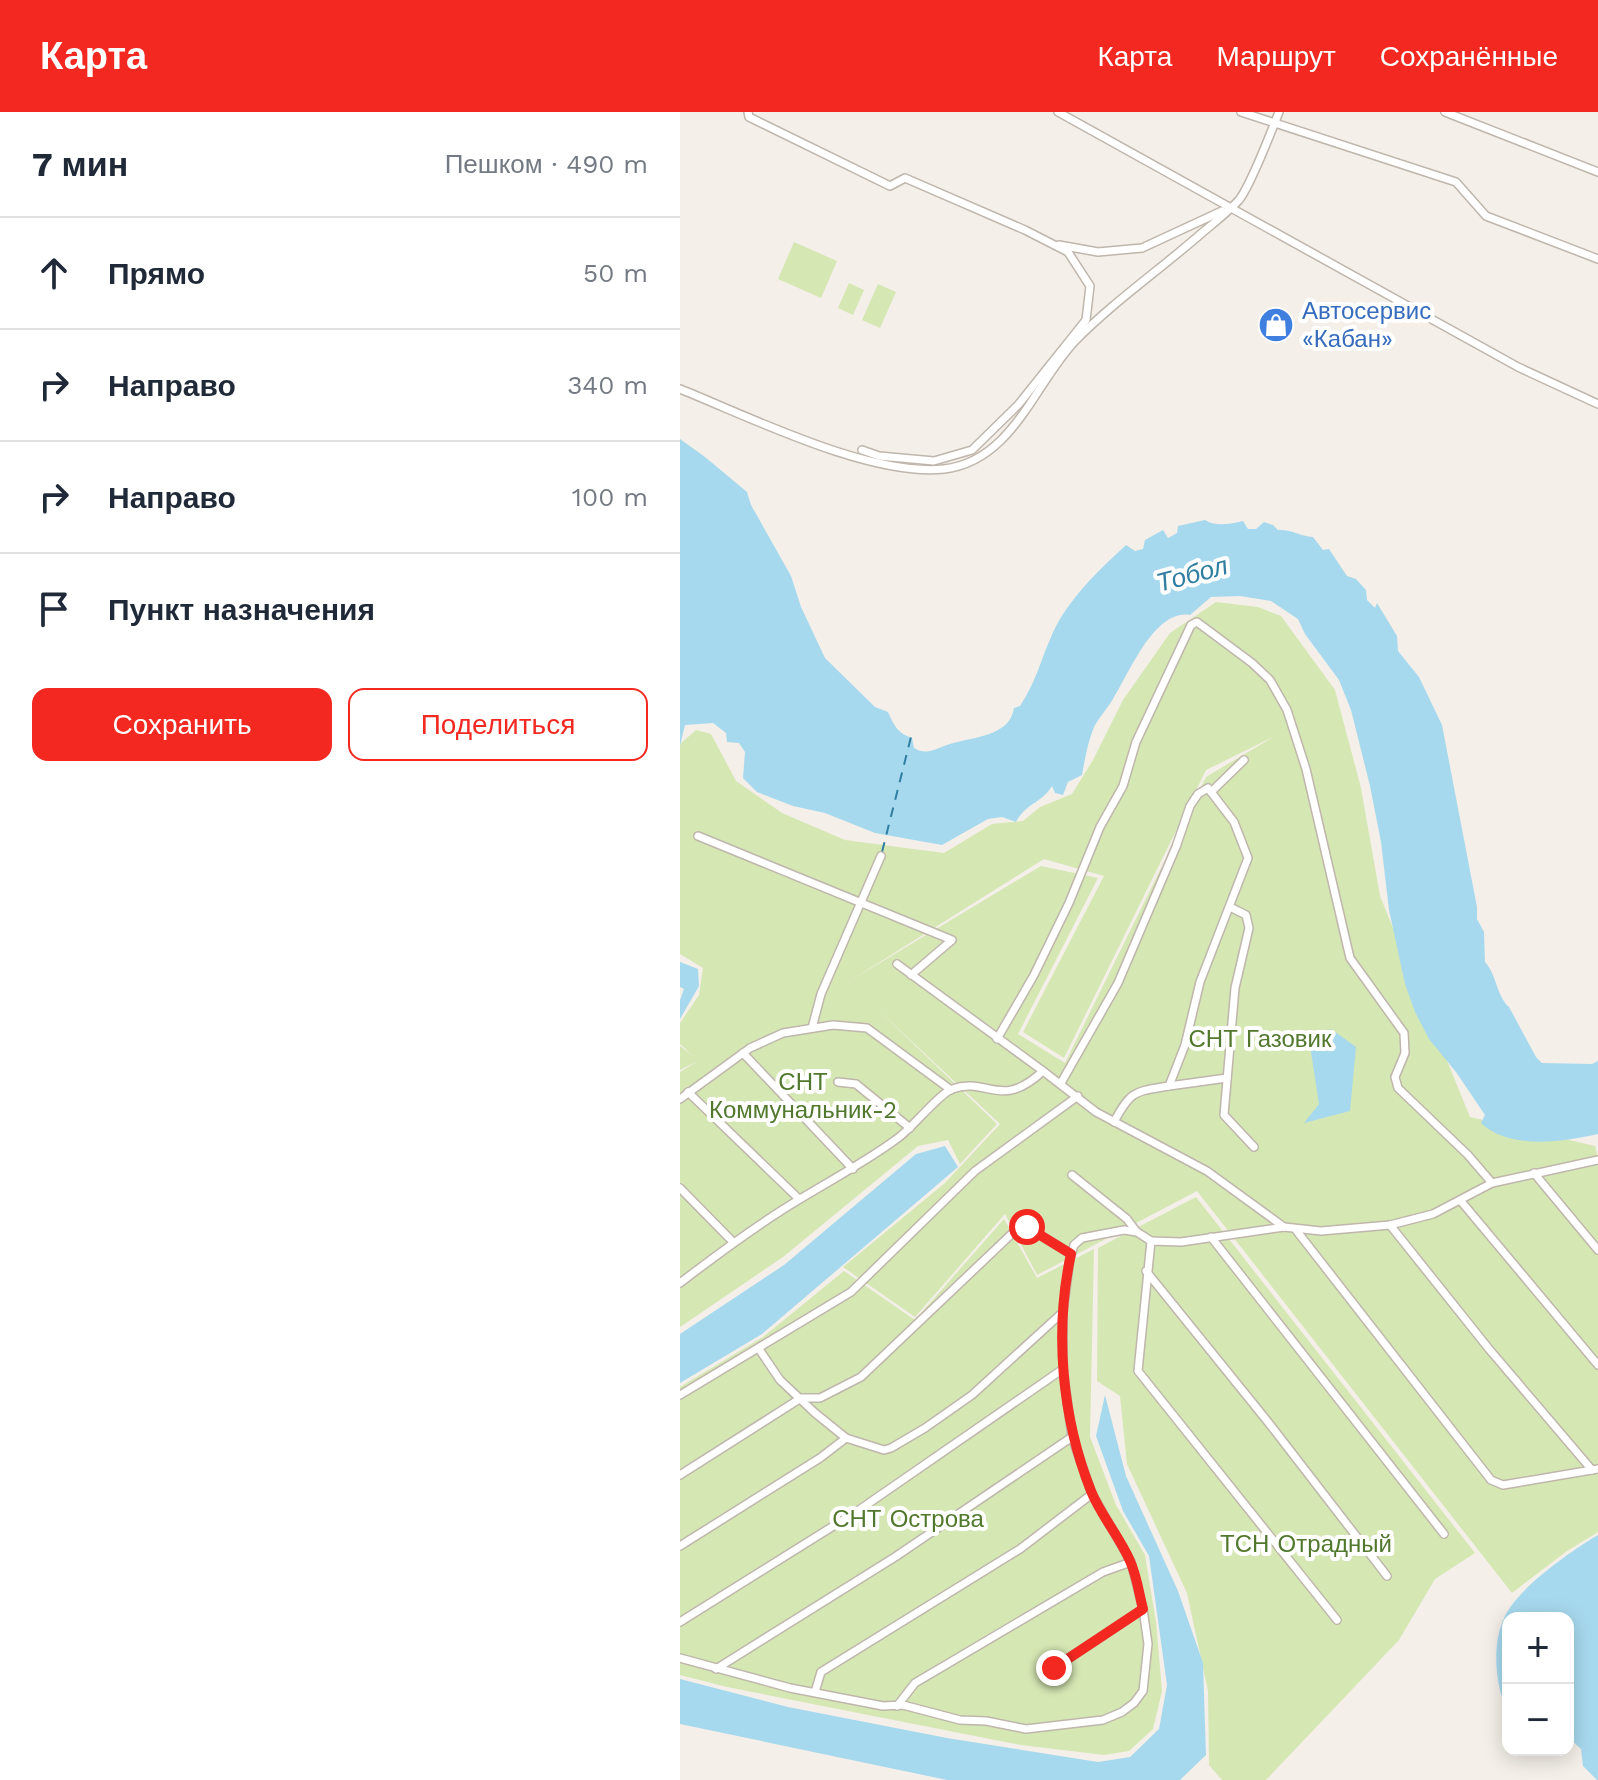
<!DOCTYPE html>
<html lang="ru">
<head>
<meta charset="utf-8">
<style>
  body { margin:0; font-family:"Work Sans",sans-serif; background:#f2f2f3; color:#1f2937 }
  .controls { position:absolute; right:24px; bottom:24px; display:grid; overflow:hidden; border-radius:16px; box-shadow:0 4px 20px #0003 }
  .controls button { width:72px; height:72px; display:grid; place-items:center; padding:0; border:0; border-bottom:2px solid #e0e1e3; background:#fff; color:#1f2937; font:40px sans-serif }
  .stop { position:absolute; width:24px; height:24px; margin:-18px; border:6px solid #f32921; border-radius:50%; background:#fff }
  .stop.end { background:#f32921; border-color:#fff; box-shadow:0 2px 8px #0008 }
  .list { margin:0; padding:0; list-style:none }
  h2 { display:flex; justify-content:space-between; align-items:center; height:104px; margin:0; padding:0 32px; font-size:34px }
  h2 small { font-size:26px; font-weight:400; color:#747a83 }
  .list li { display:grid; grid-template-columns:52px 1fr auto; gap:24px; align-items:center; box-sizing:border-box; height:112px; padding:0 32px; border-top:2px solid #e0e1e3 }
  .list b { display:block; font-size:30px; white-space:nowrap }
  .list em { font-size:26px; font-style:normal; color:#747a83 }
  .actions { display:flex; gap:16px; padding:24px 32px }
  .actions a { flex:1; padding:18px 0; border:2px solid #f32921; border-radius:16px; text-align:center; font-size:28px; color:#f32921 }
  .actions .main { background:#f32921; color:#fff }
  .icon { flex:none; width:44px; height:44px; fill:none; stroke:currentColor; stroke-width:2; stroke-linecap:round; stroke-linejoin:round }
  .map { position:relative; flex:none; width:918px; height:1668px; overflow:hidden }
  header { display:flex; align-items:center; gap:48px; box-sizing:border-box; height:112px; padding:0 40px; background:#f32921; color:#fff }
  header strong { font-size:38px }
  nav { display:flex; gap:44px; margin-inline-start:auto; font-size:28px }
  main { display:flex }
  aside { flex:1; background:#fff }
  .map>svg:first-child { display:block }
  .green { fill:#d5e7b3; fill-rule:evenodd }
  .water { fill:#a7d9ee }
  .lines { fill:none; stroke-linecap:round; stroke-linejoin:round }
  .ferry { stroke:#307ea1; stroke-width:2; stroke-dasharray:10 8; stroke-linecap:butt }
  .street-casing { stroke:#bfb6ac; stroke-width:10 }
  .street { stroke:#fff; stroke-width:7 }
  .route { stroke:#f32921; stroke-width:10 }
  .labels { text-anchor:middle; dominant-baseline:central; stroke-width:8; stroke-linejoin:round; paint-order:stroke }
  .shop-label { font-size:24px; fill:#366cbe; stroke:#fff; text-anchor:start }
  .park-label { font-size:24px; fill:#51782c; stroke:#fff }
  .water-label { font-size:26px; font-style:italic; fill:#307ea1; stroke:#fff }
</style>
</head>
<body>
<header>
<strong>Карта</strong>
<nav><a>Карта</a><a>Маршрут</a><a>Сохранённые</a></nav>
</header>
<main>
<aside>
<h2>7 мин<small>Пешком · 490 m</small></h2>
<ul class="list">
<li><svg class="icon" aria-label="ahead" viewBox="0 0 24 24"><path d="M12 20V5M6 11l6-6 6 6"/></svg><div><b>Прямо</b></div><em>50 m</em></li>
<li><svg class="icon" aria-label="right" viewBox="0 0 24 24"><path d="M7 20v-9h11M14 6l5 5-5 5"/></svg><div><b>Направо</b></div><em>340 m</em></li>
<li><svg class="icon" aria-label="right" viewBox="0 0 24 24"><path d="M7 20v-9h11M14 6l5 5-5 5"/></svg><div><b>Направо</b></div><em>100 m</em></li>
<li><svg class="icon" aria-label="arrive" viewBox="0 0 24 24"><path d="M6 21V4h12l-3 4 3 4H6"/></svg><div><b>Пункт назначения</b></div></li>
</ul>
<div class="actions"><a class="main">Сохранить</a><a>Поделиться</a></div>
</aside>
<div class="map">
<svg width="918" height="1668" viewBox="0 0 918 1668">
  <rect width="100%" height="100%" fill="#f4efe9"/>
  <g class="green">
    <polygon points="114,130 157,149 141,186 98,167"/>
    <polygon points="169,171 184,178 173,203 158,196"/>
    <polygon points="198,172 216,180 200,216 182,208"/>
    <path d="M536,490L578,495L601,504L655,578L681,676L700,784L790,1005L915,1034L918,1046V1420L887,1439L832,1481L517,1079L357,1163L325,1102L235,1205L163,1155L265,1071L320,1012L195,895L317,1012L280,1052L268,1028L238,1034L103,1145L0,1215V960L18,949L0,958V934L13,944L0,932V911L19,883L23,856L0,842V632L16,618L31,622L56,669L102,701L165,728L264,741L312,712L343,709L360,695L392,682L413,648L443,588L490,521ZM595,624L526,665L385,951L338,922L418,766L361,754L168,870L364,747L424,764L343,920L384,946L526,658Z"/>
    <polygon points="516,1085 795,1441 755,1467 719,1528 586,1668 542,1668 529,1653 528,1579 507,1481 447,1352 440,1284 417,1269 418,1136"/>
    <polygon points="324,1107 357,1166 414,1137 410,1325 436,1393 465,1443 476,1510 482,1579 473,1617 449,1639 424,1643 341,1633 47,1575 0,1563 0,1275 83,1225 164,1159 235,1208"/>
  </g>
  <g class="water">
    <path d="M0,327L25,345L67,380L71,393L111,464L121,495L145,546L195,595L208,600C214,613 217,621 232,626L234,636C247,644 257,636 270,632C291,625 330,625 334,596L340,594C356,570 360,550 371,525C386,489 418,459 446,433L455,439L463,437L465,428L483,418L488,426L497,421L498,414L525,408C535,415 551,412 563,409L568,417H576L584,410L593,413L598,418C612,417 619,424 633,425L643,438L649,437L667,464L676,467L686,478L687,488L695,496L697,491L717,524L718,539L739,565L762,613L797,795V807L804,820L805,850C817,863 816,883 829,895L856,945L862,951L912,952L918,949V1022C883,1030 829,1038 801,1011L805,1003L776,960L749,927L735,900L725,872L709,798L701,730L690,674L671,598L659,568L625,522L618,507L591,489L560,484L531,485L510,503C474,497 449,562 433,587C428,596 420,604 415,613C408,628 405,647 402,663L388,670L383,683L375,681L372,674C361,692 347,690 336,710L322,705L308,707L262,733L195,721L145,701L113,694L77,680L63,666L65,640L59,631L47,630L46,621L33,611L5,613L0,634Z"/>
    <polygon points="0,850 18,857 19,874 0,907 0,888 4,877 0,875"/>
    <polygon points="651,917 676,935 670,999 624,1011 639,992 629,927"/>
    <polygon points="265,1034 278,1055 82,1222 0,1271 0,1222 104,1153 236,1042"/>
    <polygon points="425,1283 446,1364 498,1479 523,1551 526,1643 500,1668 267,1668 0,1612 0,1567 108,1595 267,1626 418,1650 450,1645 479,1617 487,1573 469,1444 443,1399 416,1324"/>
    <path d="M918,1423V1668H917L903,1654L901,1637L888,1625V1506H828V1600C815,1574 811,1532 825,1504C839,1475 891,1439 918,1423Z"/>
  </g>
  <g class="lines">
    <polyline class="ferry" points="202,740 231,625"/>
    <defs>
      <g id="street">
        <polyline points="68,0 69,5 210,74 225,66 345,118 388,140 410,174 406,208 338,293 292,338 254,349 199,344 182,338"/>
        <polyline points="378,0 838,255 918,292"/>
        <polyline points="561,0 776,70 806,104 918,147"/>
        <polyline points="765,0 918,60"/>
        <polyline points="379,133 418,140 462,136 542,99"/>
        <path d="M0,277C70,305 190,365 264,357C332,349 354,273 394,230C433,190 481,157 523,120C535,110 548,100 559,88C571,73 591,20 599,0"/>
        <polyline points="531,680 564,648"/>
        <polyline points="18,724 272,828 231,863"/>
        <polyline points="550,795 566,803 569,816 555,876 544,1003 574,1035"/>
        <polyline points="217,852 363,959"/>
        <polyline points="132,916 141,882 201,744"/>
        <polyline points="317,927 354,863 389,791 420,715 443,674 456,630 511,513 517,510 572,551 590,568 607,598 626,657 670,846 724,921 725,941 715,965 718,976 788,1043 812,1071"/>
        <polyline points="63,941 173,1057"/>
        <polyline points="158,970 176,972 230,1016"/>
        <path d="M381,971L438,871L496,735L510,694L518,682L528,676L554,710L568,746L520,870L505,933L489,974C454,980 451,978 434,1010"/>
        <polyline points="489,974 547,966"/>
        <polyline points="8,980 119,1087"/>
        <polyline points="0,987 70,936 103,921 153,913 187,916 271,978"/>
        <polyline points="854,1061 918,1138"/>
        <polyline points="392,1063 447,1107 456,1119"/>
        <polyline points="0,1076 53,1130"/>
        <polyline points="780,1088 918,1253"/>
        <polyline points="710,1113 809,1237 912,1358"/>
        <polyline points="616,1118 811,1368 823,1373 918,1357"/>
        <polyline points="531,1125 764,1422"/>
        <polyline points="466,1159 588,1310 707,1464"/>
        <path d="M0,1171C39,1141 78,1112 120,1087C153,1067 187,1049 218,1026C233,1015 258,983 272,977C308,964 320,999 363,959L416,1000L527,1059L604,1115"/>
        <polyline points="79,1237 100,1268 135,1301 166,1326 204,1338 211,1336 245,1316 292,1283 383,1200"/>
        <polyline points="0,1283 171,1180 295,1059 398,984"/>
        <polyline points="0,1363 121,1286 140,1286 181,1265 339,1115 347,1115 391,1142"/>
        <polyline points="0,1434 140,1346 166,1326"/>
        <polyline points="657,1508 458,1259 471,1129 501,1130 604,1115 641,1119 710,1113 753,1102 812,1071 918,1048"/>
        <polyline points="0,1510 179,1398 383,1257"/>
        <polyline points="0,1546 110,1576 203,1594 223,1593 280,1608 306,1609 346,1617 423,1608 442,1600 454,1591 463,1579 468,1532 463,1497 451,1450 412,1382 392,1325 383,1257 383,1200 390,1146 394,1133 402,1126 444,1118 457,1120 471,1129"/>
        <polyline points="374,1556 463,1497"/>
        <polyline points="36,1557 215,1445 392,1325"/>
        <polyline points="135,1580 141,1560 340,1437 412,1382"/>
        <polyline points="217,1594 235,1571 423,1460 451,1450"/>
      </g>
    </defs>
    <use href="#street" class="street-casing"/>
    <use href="#street" class="street"/>
  </g>
  <g class="lines">
    <path class="route" d="M347,1115L391,1142C374,1220 382,1306 411,1379C421,1404 440,1425 450,1449C457,1464 459,1482 463,1497L374,1556"/>
  </g>
  <defs>
    <symbol id="shop-disc" viewBox="-11 -11 22 22"><circle r="9.5" fill="#3f7fe0" stroke="#fff"/><path d="M-5-2.5h2.3a2.7 3.5 0 0 1 5.4 0H5L5.5 6h-11ZM-1.5-2.5h3a1.5 2.3 0 0 0-3 0Z" fill="#fff"/></symbol>
  </defs>
  <g fill-rule="evenodd">
    <use href="#shop-disc" x="576" y="193" width="40" height="40"/>
  </g>
  <g class="labels">
    <g class="shop-label">
      <text x="622" y="199">Автосервис<tspan x="622" dy="28">«Кабан»</tspan></text>
    </g>
    <g class="park-label">
      <text x="580" y="927">СНТ Газовик</text>
      <text x="123" y="970">СНТ<tspan x="123" dy="28">Коммунальник-2</tspan></text>
      <text x="228" y="1407">СНТ Острова</text>
      <text x="626" y="1432">ТСН Отрадный</text>
    </g>
    <g class="water-label">
      <text transform="translate(512 462) rotate(-15)">Тобол</text>
    </g>
  </g>
</svg>
<div class="controls">
<button>+</button>
<button>−</button>
</div>
<div class="stop" style="left:347px;top:1115px"></div>
<div class="stop end" style="left:374px;top:1556px"></div>
</div>
</main>
</body>
</html>
